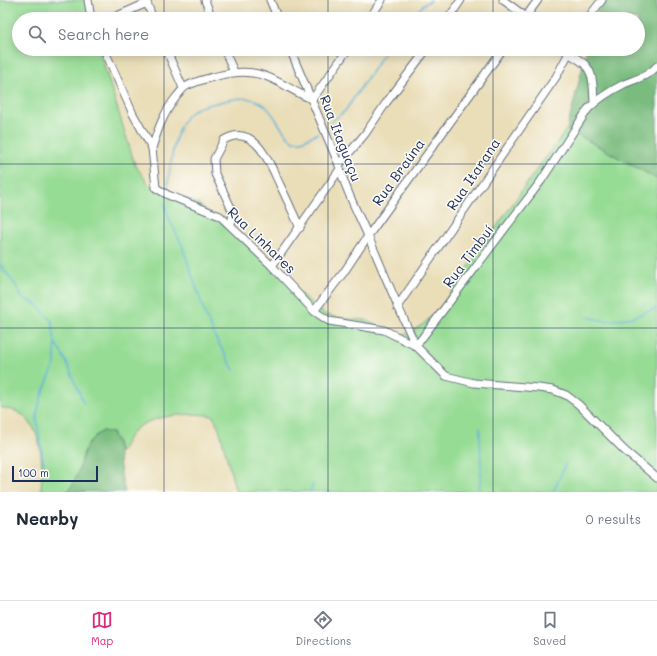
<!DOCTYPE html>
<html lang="en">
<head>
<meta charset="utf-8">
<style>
  body { margin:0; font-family:Mali,sans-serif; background:#f6f6f7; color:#1f2937 }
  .scale { position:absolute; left:12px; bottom:10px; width:86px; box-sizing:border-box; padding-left:4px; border:2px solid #1b2f5e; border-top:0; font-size:11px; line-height:14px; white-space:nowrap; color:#1b2f5e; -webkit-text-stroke:3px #fdfcf7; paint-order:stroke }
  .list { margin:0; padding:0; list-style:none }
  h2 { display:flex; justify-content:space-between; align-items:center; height:52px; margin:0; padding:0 16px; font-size:17px }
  h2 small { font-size:13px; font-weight:400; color:#747a83 }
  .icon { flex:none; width:22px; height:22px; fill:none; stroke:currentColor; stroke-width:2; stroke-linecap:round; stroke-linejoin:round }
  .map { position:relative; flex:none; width:657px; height:492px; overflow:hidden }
  .search { position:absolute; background:#fff; box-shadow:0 2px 10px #0003; left:12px; right:12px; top:12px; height:44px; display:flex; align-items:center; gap:10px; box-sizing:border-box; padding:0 14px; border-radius:22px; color:#747a83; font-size:15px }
  .sheet { height:108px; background:#fff }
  nav { display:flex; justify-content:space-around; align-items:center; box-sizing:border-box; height:56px; border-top:1px solid #e0e1e3; background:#fff; font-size:11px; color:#747a83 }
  nav a { display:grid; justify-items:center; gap:2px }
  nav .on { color:#db2777 }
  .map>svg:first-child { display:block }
  .green { fill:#97dc95; stroke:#59867a }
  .forest { fill:#79bc7e; stroke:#4a766e }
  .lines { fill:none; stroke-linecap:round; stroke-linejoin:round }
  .stream { stroke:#60b0da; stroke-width:1.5 }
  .street-casing { stroke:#636c7e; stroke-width:9 }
  .street { stroke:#fff; stroke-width:7 }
  .grid { fill:none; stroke:#1b2f5e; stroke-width:1; stroke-opacity:0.55 }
  .labels { text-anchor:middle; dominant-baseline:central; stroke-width:3; stroke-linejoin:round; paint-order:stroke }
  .street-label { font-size:14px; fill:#1b2f5e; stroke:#fdfcf7 }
</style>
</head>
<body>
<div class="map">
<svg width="657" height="492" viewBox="0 0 657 492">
  <rect width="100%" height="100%" fill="#fdfcf7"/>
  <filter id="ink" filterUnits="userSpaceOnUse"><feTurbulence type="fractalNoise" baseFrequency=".025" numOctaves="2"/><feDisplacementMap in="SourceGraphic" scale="8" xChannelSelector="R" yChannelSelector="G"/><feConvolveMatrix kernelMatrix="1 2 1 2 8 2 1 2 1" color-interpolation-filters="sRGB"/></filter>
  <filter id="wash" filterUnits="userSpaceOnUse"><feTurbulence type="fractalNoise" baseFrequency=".012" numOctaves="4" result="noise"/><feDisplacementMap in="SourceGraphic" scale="16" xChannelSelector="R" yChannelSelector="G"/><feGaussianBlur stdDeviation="0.9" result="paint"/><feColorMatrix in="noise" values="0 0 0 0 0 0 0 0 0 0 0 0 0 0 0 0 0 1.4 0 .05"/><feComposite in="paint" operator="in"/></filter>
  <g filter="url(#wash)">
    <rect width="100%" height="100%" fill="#eadeb9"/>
    <path class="green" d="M0,0H87L88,19H19V49H99L135,165L150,186L169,194L199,204L258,252L298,292L326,315L346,319L366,320L385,331L398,336L407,334L425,323L442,305L532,176L567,129L657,179V492H236L219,428L213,416C193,412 154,415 137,428C129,434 125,445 120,453L117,442L112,433L103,431C81,443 85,455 77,476C75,481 71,487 68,492H41C42,465 45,428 18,412C13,410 6,409 0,407Z"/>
    <g class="forest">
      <polygon points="606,0 657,0 657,179 567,129 587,49 638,49 638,19 595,19 597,12"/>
      <path d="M103,431L112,433C120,446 118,453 120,467C121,476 123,484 125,492H68C71,487 75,481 77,475C85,455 81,443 103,431Z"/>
    </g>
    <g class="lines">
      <g class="stream">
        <polyline points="411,19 423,5 431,0"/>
        <polyline points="331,122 345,111 387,49"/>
        <path d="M167,190C171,168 172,128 190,113C198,105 214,104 224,101C237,98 251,96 263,104C276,113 280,132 293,141H302L318,133"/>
        <polyline points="165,204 169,219 182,245 205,314 216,339 234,370"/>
        <polyline points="0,264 16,286 22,298 36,304 52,321 55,342 55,364 41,397 37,414 37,421 44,466"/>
        <polyline points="588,317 606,321 633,317 657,308"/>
        <polyline points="56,344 66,361 84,404"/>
        <polyline points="310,492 313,484"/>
        <polyline points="479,492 481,473 480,428"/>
        <polyline points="553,492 566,463"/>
      </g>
    </g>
  </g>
  <g filter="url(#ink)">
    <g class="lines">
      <defs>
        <g id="street">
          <polyline points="88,0 91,19"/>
          <polyline points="146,0 153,19"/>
          <polyline points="205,0 212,19"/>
          <polyline points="270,0 278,19"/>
          <polyline points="503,0 529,19"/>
          <polyline points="110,19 147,3"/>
          <polyline points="369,19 382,0"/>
          <polyline points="448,19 461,0"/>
          <polyline points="524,19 538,0"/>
          <polyline points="587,19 602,0"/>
          <polyline points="104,49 133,114 152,148 156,188 168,195 220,216 272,266 314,311 329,321 384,330 416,346 446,376 474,383 538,388 553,390 566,395 578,404 625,451 657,478"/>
          <polyline points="166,49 183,88"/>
          <polyline points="224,49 234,72"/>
          <path d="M290,49L339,165C345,190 358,213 368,236C384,273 399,310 416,346"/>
          <path d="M564,49C569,55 576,57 582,62C595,71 593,90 594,103"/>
          <polyline points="312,99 319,90 348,49"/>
          <path d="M152,148C158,129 164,112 177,96C180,93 182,89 185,87C195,81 206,79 217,76C232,72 247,70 262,75C280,80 294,93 312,99"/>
          <polyline points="339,165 365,134 386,103 427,49"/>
          <path d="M231,226L233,212L215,174L214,159L224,140C255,122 270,164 280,185C287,199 293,213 300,228"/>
          <polyline points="272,266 340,169"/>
          <polyline points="397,307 556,77 571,49"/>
          <polyline points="314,311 344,272 368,236 503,49"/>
          <path d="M416,346L541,181L588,109C598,99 612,90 624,84C636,79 649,76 657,66"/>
        </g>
      </defs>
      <use href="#street" class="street-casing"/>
      <use href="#street" class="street"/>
    </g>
  </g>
  <path class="grid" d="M164,0V19M328,0V19M493,0V19M164,49V492M328,49V492M493,49V492M0,164H657M0,328H657"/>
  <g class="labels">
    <g class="street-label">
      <text transform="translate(341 138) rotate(69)">Rua Itaguaçu</text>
      <text transform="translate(398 172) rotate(-54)">Rua Braúna</text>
      <text transform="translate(473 174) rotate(-56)">Rua Itarana</text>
      <text transform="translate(262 240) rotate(44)">Rua Linhares</text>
      <text transform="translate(468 256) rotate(-53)">Rua Timbuí</text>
    </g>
  </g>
</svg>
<div class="scale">100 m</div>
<div class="search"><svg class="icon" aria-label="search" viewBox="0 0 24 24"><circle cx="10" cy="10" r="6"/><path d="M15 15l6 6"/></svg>Search here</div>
</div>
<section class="sheet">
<h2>Nearby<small>0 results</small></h2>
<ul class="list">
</ul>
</section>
<nav>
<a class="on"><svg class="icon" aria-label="map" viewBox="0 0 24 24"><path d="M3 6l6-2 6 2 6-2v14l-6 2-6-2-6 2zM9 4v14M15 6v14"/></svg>Map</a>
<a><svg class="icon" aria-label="directions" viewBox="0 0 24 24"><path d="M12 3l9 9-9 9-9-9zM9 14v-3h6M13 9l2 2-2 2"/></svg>Directions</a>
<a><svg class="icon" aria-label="saved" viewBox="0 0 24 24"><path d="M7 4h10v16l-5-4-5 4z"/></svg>Saved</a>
</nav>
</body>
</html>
